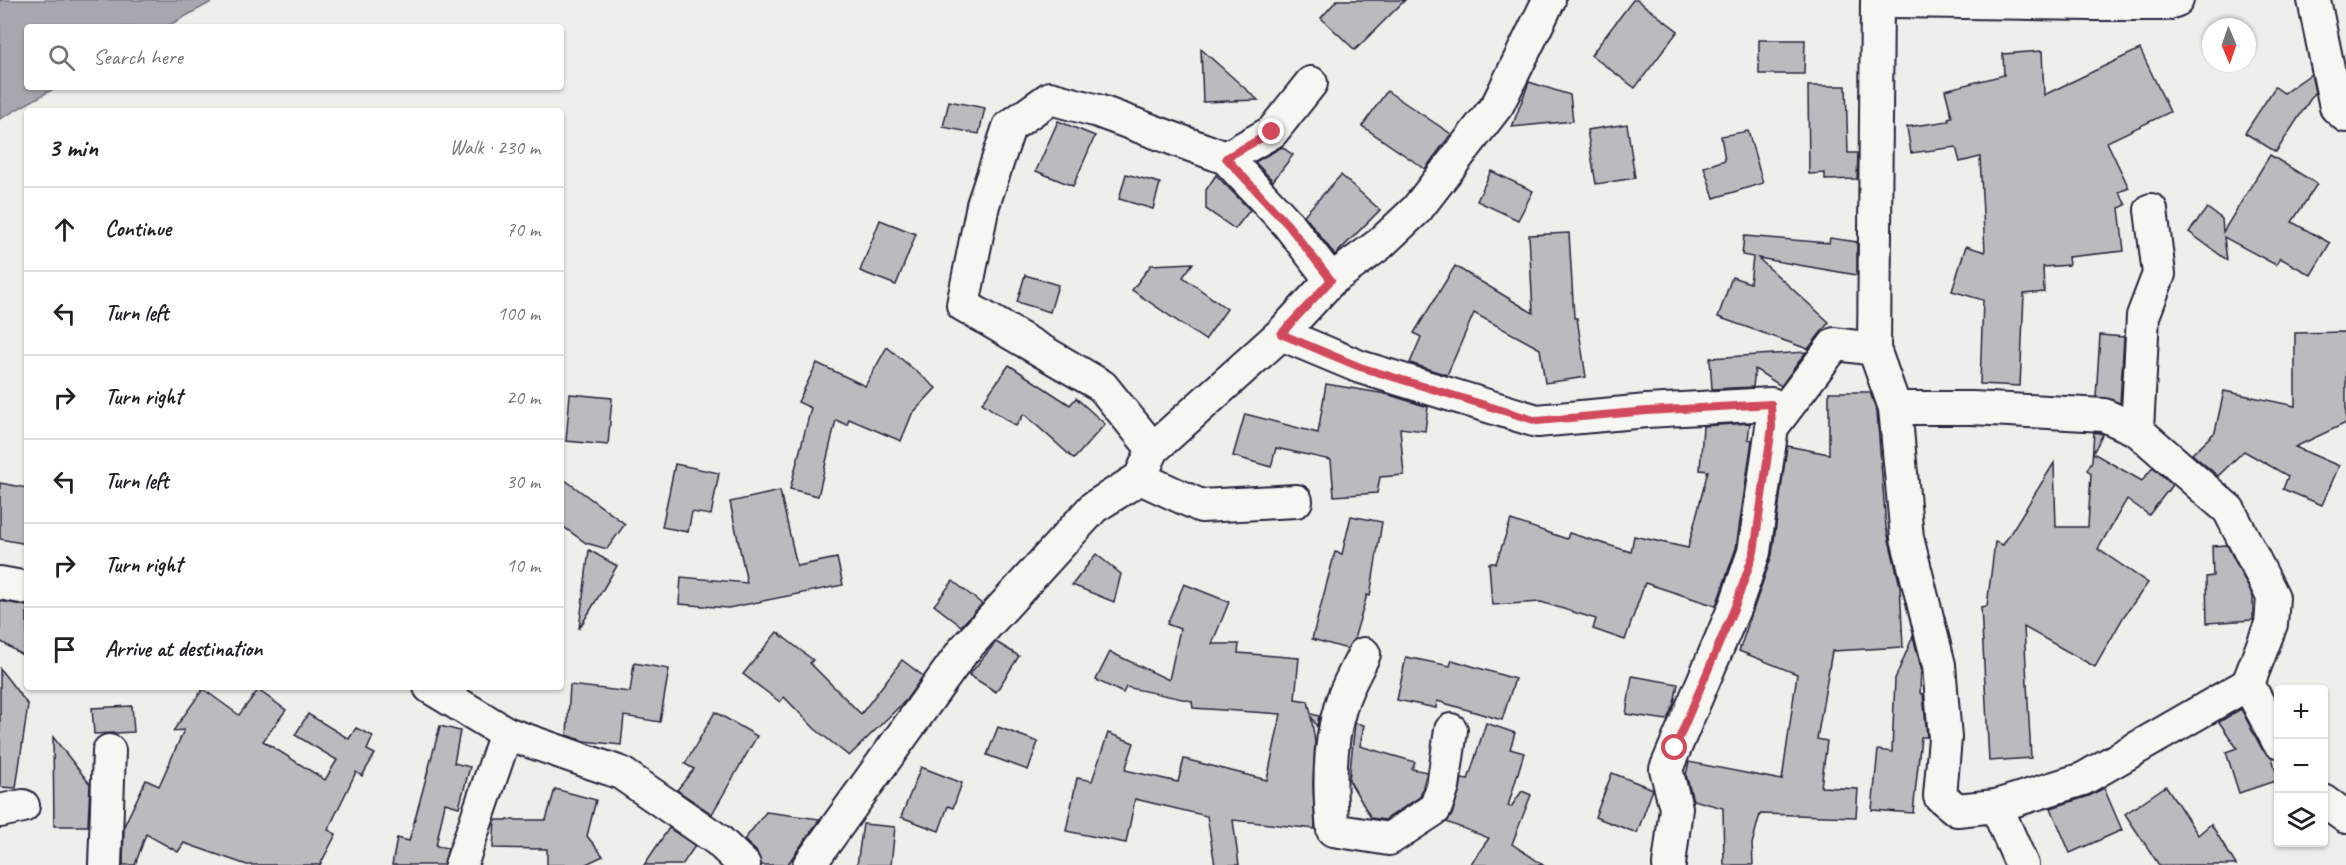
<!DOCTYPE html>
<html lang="en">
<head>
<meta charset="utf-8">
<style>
  body { margin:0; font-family:Caveat,sans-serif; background:#f6f6f6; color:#202124 }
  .controls { position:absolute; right:18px; bottom:18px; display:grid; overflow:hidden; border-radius:6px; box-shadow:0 2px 4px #0004 }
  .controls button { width:54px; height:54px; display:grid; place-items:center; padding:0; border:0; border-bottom:2px solid #e0e0e0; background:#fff; color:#202124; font:30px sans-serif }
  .compass { position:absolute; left:2202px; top:18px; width:54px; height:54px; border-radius:50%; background:#fff; box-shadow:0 2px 4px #0004; rotate:178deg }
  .stop { position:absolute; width:18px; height:18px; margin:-14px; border:4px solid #d1495b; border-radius:50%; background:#fff }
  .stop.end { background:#d1495b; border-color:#fff; box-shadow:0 2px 6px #0008 }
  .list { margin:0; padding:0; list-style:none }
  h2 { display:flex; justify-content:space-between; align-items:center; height:78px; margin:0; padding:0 24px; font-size:26px }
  h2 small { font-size:20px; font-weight:400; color:#757577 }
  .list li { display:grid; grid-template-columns:39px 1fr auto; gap:18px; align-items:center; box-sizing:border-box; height:84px; padding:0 24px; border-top:2px solid #e0e0e0 }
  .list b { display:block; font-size:22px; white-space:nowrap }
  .list em { font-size:20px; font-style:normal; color:#757577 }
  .icon { flex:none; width:33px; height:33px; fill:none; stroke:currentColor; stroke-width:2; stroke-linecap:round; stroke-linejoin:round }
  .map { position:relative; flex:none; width:2346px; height:865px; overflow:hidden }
  .search { position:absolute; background:#fff; box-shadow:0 2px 4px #0004; left:24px; top:24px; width:540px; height:66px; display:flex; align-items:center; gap:15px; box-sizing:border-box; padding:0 21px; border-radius:6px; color:#757577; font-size:22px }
  .panel { position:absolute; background:#fff; box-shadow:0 2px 4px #0004; left:24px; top:108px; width:540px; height:582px; border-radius:6px }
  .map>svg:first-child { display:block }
  .water { fill:#a7a7af; stroke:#727281; stroke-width:1.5 }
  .building { fill:#bbbbbf; stroke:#22223b; stroke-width:1.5 }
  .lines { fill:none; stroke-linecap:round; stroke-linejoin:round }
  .minor-casing { stroke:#22223b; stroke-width:36 }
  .minor { stroke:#f6f6f2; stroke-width:32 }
  .route { stroke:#d1495b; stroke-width:8 }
</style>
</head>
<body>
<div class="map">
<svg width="2346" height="865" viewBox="0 0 2346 865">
  <rect width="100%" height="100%" fill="#eeeeeb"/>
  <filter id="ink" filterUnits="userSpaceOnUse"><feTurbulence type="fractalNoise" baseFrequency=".0167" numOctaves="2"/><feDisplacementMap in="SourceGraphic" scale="12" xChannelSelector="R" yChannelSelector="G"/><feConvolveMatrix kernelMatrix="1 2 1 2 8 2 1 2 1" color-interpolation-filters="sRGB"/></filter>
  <g filter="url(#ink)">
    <polygon class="water" points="0,0 215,0 166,27 27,27 27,87 57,87 0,119"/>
    <g class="building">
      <polygon points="1337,0 1405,0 1355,50 1321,18"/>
      <polygon points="1633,0 1637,0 1678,31 1635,88 1591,55"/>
      <polygon points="1759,40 1805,40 1804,74 1759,74"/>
      <polygon points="1201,49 1258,100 1203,102"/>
      <polygon points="2140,49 2170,112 2107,142 2129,188 2119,192 2126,205 2119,208 2124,251 2068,257 2069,265 2043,267 2044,292 2024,294 2020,386 1980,384 1983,300 1952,291 1966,246 1985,252 1980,157 1960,162 1956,147 1911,153 1907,127 1949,121 1948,118 1952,117 1945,90 2004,75 2003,54 2042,51 2044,95"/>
      <polygon points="2311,74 2315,92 2276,152 2245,133 2275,87 2284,93"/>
      <polygon points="1529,82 1570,95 1573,121 1512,127"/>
      <polygon points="1808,86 1846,86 1848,153 1858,153 1857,179 1825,180 1825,173 1809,174"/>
      <polygon points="1387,91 1451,134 1425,169 1362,126"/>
      <polygon points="949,101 985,108 979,134 943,127"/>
      <polygon points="1058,121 1095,136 1073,186 1036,171"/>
      <polygon points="1627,124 1635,178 1596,184 1587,130"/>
      <polygon points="1748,131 1763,183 1714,198 1704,167 1725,160 1721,136"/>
      <polygon points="1282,147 1293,155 1273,181 1255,162"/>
      <polygon points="2270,155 2317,184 2292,222 2330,243 2311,275 2280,258 2276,265 2224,237 2227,260 2189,232 2207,208 2222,219 2223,232"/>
      <polygon points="1491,171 1533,191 1518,220 1477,201"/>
      <polygon points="1126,174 1160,183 1153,209 1119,199"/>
      <polygon points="1216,175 1250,210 1235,229 1206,209 1206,190"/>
      <polygon points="1341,175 1380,210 1335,255 1304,215"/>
      <polygon points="880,220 916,234 896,285 860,271"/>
      <polygon points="1569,233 1574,318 1577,318 1586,377 1545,383 1540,349 1474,313 1447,375 1410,363 1421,337 1414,333 1455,266 1533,313 1529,235"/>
      <polygon points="1744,236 1829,243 1830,238 1857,242 1857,275 1758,258 1829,322 1808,349 1718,317 1732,277 1750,283 1753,257 1742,255"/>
      <polygon points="1193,263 1183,277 1227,309 1205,340 1132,290 1151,265"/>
      <polygon points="1025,275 1058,285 1050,312 1017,302"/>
      <polygon points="2346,332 2346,423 2295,447 2339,466 2322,505 2283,489 2288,476 2244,451 2218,476 2192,454 2215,432 2224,391 2295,406 2295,333"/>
      <polygon points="2100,335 2124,337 2120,403 2096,397"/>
      <polygon points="887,347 936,388 912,414 901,441 849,419 847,425 836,420 818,496 790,489 811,408 798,402 817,363 865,386"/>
      <polygon points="1806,352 1781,386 1755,369 1753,387 1712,389 1710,358"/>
      <polygon points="1009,365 1070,405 1076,398 1105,424 1074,459 1024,414 1016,426 982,403"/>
      <polygon points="1326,384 1386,394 1428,407 1425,431 1400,428 1404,475 1380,477 1377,493 1334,496 1331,460 1276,448 1271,467 1233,456 1245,414 1318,433"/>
      <polygon points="1829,392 1870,392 1877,412 1886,527 1900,586 1903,647 1832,651 1817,739 1827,741 1821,787 1858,789 1856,817 1760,814 1752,844 1753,865 1724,865 1723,808 1693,800 1686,775 1689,762 1782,780 1797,674 1739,651 1772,555 1787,446 1829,454"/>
      <polygon points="570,394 612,398 608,445 566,441"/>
      <polygon points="1750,423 1748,439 1752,440 1736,548 1716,606 1645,583 1625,640 1593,629 1596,619 1541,602 1492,605 1489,563 1496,563 1511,520 1567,539 1569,533 1631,552 1634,536 1688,548 1708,471 1700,470 1703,426"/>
      <polygon points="2094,432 2103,434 2093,453 2142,481 2153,467 2172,485 2149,515 2127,499 2098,549 2148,583 2124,616 2095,667 2024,627 2031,758 1989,761 1981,607 1987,606 1995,542 2003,545 2054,463 2056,527 2088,527 2091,473 2087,470 2092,461"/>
      <polygon points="675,464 719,473 711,515 692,512 688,532 662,527"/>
      <polygon points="561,477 625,524 607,549 586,543 561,525"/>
      <polygon points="0,483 27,488 27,544 0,539"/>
      <polygon points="780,491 797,566 837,558 843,585 728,608 679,604 681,577 747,583 730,502"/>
      <polygon points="1351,516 1382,522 1370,596 1367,595 1354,639 1347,649 1312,639 1335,552 1342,554"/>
      <polygon points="2227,545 2253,597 2253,620 2207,623 2206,577 2213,576 2212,546"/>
      <polygon points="589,550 617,566 579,629"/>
      <polygon points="1096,554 1121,574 1114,602 1072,585"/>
      <polygon points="953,581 982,604 961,626 934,605"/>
      <polygon points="1184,584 1229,602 1212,644 1239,644 1238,653 1299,658 1295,699 1308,701 1311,714 1319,716 1317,727 1311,716 1315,742 1313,784 1315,829 1233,820 1239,865 1215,865 1207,816 1135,799 1126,843 1066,831 1077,778 1092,781 1108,733 1134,743 1125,770 1178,782 1184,759 1267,780 1281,714 1193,708 1192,701 1126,687 1123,693 1096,680 1110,652 1169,680 1180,629 1167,624"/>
      <polygon points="0,601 27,606 27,658 0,641"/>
      <polygon points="777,632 813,660 810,663 861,714 902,660 923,676 906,700 849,756 815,729 784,697 780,702 743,674"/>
      <polygon points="1913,636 1921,668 1920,693 1923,694 1927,737 1921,737 1913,813 1872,810 1878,750 1892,752 1895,679"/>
      <polygon points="996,642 1019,656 996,692 969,675"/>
      <polygon points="1406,657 1450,666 1452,660 1515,679 1502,720 1437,701 1436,708 1397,700"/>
      <polygon points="634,663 669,669 660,722 624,716 621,745 584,741 567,735 570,685 630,692"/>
      <polygon points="0,669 28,705 16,788 0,787"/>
      <polygon points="1632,676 1678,684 1674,703 1667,720 1626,714"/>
      <polygon points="203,689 239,715 258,690 286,710 263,741 325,780 337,760 295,735 308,714 349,739 356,728 373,736 367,750 375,754 362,776 356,772 328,830 336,834 320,865 247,865 184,843 178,852 146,834 135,865 123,865 124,826 146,780 159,786 184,730 173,731"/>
      <polygon points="132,706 134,732 94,734 92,708"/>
      <polygon points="2241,709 2262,749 2272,757 2278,780 2239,793 2226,752 2237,748 2219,722"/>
      <polygon points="715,712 757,736 712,814 677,790 694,769 685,764"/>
      <polygon points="1355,723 1364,725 1360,746 1415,762 1412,769 1427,772 1420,797 1385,820 1371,818 1349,780"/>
      <polygon points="1486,723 1515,733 1510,749 1524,753 1508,806 1511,807 1522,791 1531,795 1512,844 1543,865 1470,865 1489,838 1446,822 1452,815 1462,779 1468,780"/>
      <polygon points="440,726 460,731 454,763 470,767 459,807 445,803 436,846 448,848 444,865 392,865 397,838 409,841"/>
      <polygon points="998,727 1038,742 1028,770 987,755"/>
      <polygon points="53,737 90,784 88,826 54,826"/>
      <polygon points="921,767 962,783 953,808 948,806 939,831 901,817"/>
      <polygon points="1612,773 1653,789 1637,833 1595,817"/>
      <polygon points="2166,786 2198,835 2211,824 2236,865 2159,865 2125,814"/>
      <polygon points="2104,788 2122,830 2070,853 2051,808 2089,796"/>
      <polygon points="555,789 596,800 587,836 603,856 584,865 547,865 547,849 493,848 495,820 546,820"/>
      <polygon points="766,812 820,819 787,865 761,865 757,852 744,840"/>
      <polygon points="863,824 895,827 891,865 857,865"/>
      <polygon points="669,828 695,846 682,865 644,865"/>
    </g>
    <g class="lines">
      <defs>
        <g id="minor">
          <polyline points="1877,0 1874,349 1895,408 1907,538 1939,665 1945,738 1940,796 1957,810 1996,806 2022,865"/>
          <polyline points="2314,0 2336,107 2346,116"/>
          <path d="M1877,1C1973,1 2070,5 2166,4L2177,0"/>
          <polyline points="1226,158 1272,132 1311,83"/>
          <polyline points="1281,334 1360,367 1537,421 1647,411 1771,404 1772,427 1754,552 1736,604 1666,769 1676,808 1669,865"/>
          <polyline points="1895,408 1972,408 2104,415 2137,430 2229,510 2273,597 2271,624 2248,684 2278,741"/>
          <polyline points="1772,427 1835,344 1874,349"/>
          <polyline points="2137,430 2143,316 2159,274 2151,210"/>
          <polyline points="1153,449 1102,386 963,305 983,205 1009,127 1050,98 1098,111 1226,158 1288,224 1331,280"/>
          <polyline points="1140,478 1201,506 1296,501"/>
          <polyline points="0,583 27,588"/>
          <path d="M1364,654C1357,670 1346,687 1341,705C1329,743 1329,791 1333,830L1389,839L1435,809L1443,787L1451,730"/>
          <polyline points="430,687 506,733 461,865"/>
          <polyline points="506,733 621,773 718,840 744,865"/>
          <polyline points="2324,801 2346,817"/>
          <polyline points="1996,806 2083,779 2248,684"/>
          <polyline points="0,811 23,806"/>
          <polyline points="105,865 109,751"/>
          <polyline points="809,865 963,651 1094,507 1140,478 1153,449 1281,334 1331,280 1380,244 1417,209 1498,104 1549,0"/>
        </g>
      </defs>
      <use href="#minor" class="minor-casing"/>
      <use href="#minor" class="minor"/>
    </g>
  </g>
  <g class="lines" filter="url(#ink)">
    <polyline class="route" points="1272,132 1226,158 1288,225 1331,280 1281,334 1360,367 1537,421 1647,411 1771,404 1772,427 1754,552 1736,604 1675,748"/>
  </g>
</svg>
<div class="controls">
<button>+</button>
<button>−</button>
<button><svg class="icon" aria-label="layers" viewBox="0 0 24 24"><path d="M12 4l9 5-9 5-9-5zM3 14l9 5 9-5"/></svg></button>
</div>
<svg class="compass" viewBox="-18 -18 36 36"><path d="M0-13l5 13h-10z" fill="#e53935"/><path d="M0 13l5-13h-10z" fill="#757577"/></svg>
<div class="stop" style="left:1675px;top:748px"></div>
<div class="stop end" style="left:1272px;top:132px"></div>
<div class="search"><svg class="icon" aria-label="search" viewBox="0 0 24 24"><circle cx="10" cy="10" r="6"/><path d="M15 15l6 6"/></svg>Search here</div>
<section class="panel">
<h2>3 min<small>Walk · 230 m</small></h2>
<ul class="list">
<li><svg class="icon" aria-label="ahead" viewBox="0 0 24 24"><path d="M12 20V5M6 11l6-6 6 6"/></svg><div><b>Continue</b></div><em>70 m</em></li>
<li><svg class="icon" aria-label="left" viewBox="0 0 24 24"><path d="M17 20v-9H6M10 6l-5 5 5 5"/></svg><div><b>Turn left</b></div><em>100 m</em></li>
<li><svg class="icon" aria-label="right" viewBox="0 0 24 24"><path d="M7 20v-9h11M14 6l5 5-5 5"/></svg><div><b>Turn right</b></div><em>20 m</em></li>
<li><svg class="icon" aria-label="left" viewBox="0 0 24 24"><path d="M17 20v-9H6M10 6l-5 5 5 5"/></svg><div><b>Turn left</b></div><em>30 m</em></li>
<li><svg class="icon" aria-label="right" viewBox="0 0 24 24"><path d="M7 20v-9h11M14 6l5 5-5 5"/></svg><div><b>Turn right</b></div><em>10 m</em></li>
<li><svg class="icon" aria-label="arrive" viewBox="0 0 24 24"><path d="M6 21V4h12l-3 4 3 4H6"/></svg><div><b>Arrive at destination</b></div></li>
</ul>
</section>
</div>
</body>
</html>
